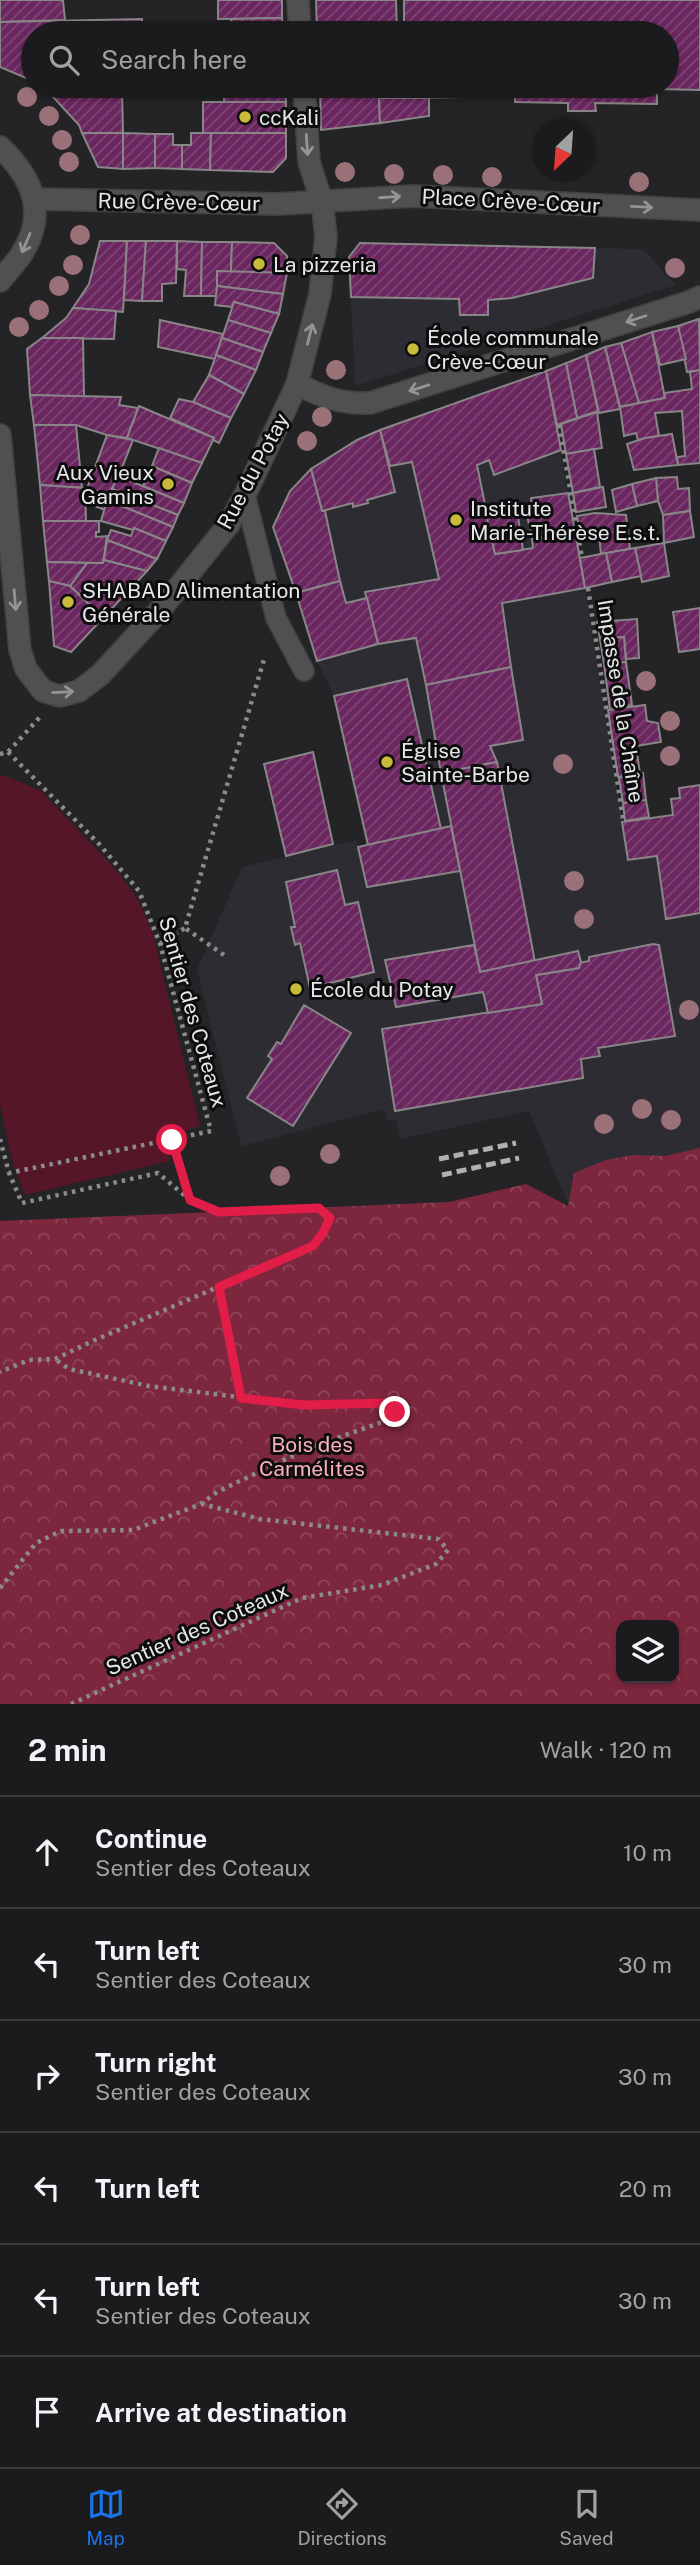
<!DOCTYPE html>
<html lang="en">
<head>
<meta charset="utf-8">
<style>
  body { margin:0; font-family:"Public Sans",sans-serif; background:#282729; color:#f1f3f6 }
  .controls { position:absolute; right:21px; bottom:21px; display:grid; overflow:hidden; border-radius:14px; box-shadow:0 2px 5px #0004 }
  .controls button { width:63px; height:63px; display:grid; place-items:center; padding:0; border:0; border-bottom:2px solid #39383b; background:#1b1a1c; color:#f1f3f6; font:35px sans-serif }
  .compass { position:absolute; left:532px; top:119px; width:63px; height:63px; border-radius:50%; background:#1b1a1c; box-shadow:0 2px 5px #0004; rotate:205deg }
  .stop { position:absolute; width:21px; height:21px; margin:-16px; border:5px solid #e11d48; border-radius:50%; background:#fff }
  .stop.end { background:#e11d48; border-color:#fff; box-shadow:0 2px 7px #0008 }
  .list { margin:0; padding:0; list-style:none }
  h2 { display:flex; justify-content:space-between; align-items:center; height:91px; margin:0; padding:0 28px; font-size:30px }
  h2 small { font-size:23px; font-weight:400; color:#a0a1a3 }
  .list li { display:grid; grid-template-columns:46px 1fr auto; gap:21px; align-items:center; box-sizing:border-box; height:112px; padding:0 28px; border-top:2px solid #39383b }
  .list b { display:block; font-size:26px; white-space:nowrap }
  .list p { margin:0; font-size:23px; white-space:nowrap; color:#a0a1a3 }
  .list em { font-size:23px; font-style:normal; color:#a0a1a3 }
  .icon { flex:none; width:38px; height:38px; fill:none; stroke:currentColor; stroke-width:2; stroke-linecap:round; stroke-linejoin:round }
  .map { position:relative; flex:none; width:700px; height:1704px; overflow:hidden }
  .search { position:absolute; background:#1b1a1c; box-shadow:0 2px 5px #0004; left:21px; right:21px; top:21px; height:77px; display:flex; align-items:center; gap:18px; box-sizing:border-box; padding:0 24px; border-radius:38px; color:#a0a1a3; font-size:26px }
  .sheet { height:763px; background:#1b1a1c }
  nav { display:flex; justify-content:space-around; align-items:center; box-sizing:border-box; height:98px; border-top:2px solid #39383b; background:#1b1a1c; font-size:19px; color:#a0a1a3 }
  nav a { display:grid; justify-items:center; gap:4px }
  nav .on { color:#1a73e8 }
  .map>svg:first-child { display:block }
  .built { fill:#2e2c33 }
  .green { fill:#551628 }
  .forest { fill:url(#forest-crowns); fill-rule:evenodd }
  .building { fill:url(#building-hatch); stroke:#898688; stroke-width:2 }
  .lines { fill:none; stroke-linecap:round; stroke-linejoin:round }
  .lane-casing { stroke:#414042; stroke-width:22 }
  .street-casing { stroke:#414042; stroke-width:24 }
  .path { stroke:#8b8a8c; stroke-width:4.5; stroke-dasharray:3.5 5; stroke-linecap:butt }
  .lane { stroke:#504f52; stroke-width:19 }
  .street { stroke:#504f52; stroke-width:21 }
  .rail { stroke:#b0afb1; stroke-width:5; stroke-dasharray:10 5; stroke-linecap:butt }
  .tree { fill:#9b7179 }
  .oneway { stroke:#949396 }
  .route { stroke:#e11d48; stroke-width:9 }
  .poi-dot { fill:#c8bb3b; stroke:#0d0d0e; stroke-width:2.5 }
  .labels { text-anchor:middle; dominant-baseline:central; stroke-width:6; stroke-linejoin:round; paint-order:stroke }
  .poi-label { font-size:21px; fill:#e7e6e8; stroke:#0d0d0e; text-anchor:start }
  .street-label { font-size:21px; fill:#e7e6e8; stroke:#0d0d0e }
  .park-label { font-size:21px; fill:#fcb0be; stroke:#0d0d0e }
</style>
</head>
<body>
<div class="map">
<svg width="700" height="1704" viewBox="0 0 700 1704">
  <defs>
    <pattern id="forest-crowns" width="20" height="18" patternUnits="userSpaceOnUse" patternTransform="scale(1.75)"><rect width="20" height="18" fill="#7d273f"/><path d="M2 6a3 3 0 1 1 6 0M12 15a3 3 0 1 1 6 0" fill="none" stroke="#8f465b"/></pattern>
    <pattern id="building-hatch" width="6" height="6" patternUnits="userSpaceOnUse" patternTransform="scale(1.75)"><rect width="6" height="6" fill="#6a265e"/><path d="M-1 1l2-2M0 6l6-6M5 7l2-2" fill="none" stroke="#7f4675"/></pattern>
  </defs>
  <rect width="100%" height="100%" fill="#242325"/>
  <g class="built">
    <polygon points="360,243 643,249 676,285 355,386 349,257"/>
    <polygon points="546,371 585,588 628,859 657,856 666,919 700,913 700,1181 569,1206 529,1111 400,1139 396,1120 387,1120 385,1109 241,1146 197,970 242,867 356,840 358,847 440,828 407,679 334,696 317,661 273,527 290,491 311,469 357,440"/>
  </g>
  <polygon class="green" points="0,776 6,776 41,791 119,873 137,898 152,931 200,1126 162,1137 170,1161 25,1195 13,1164 0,1105"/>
  <path class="forest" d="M700,1148V1704H0V1221L449,1202L526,1184L568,1206L574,1173L606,1160L634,1155L665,1156ZM621,1625H674V1678H621Z"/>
  <g class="building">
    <polygon points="0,0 63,0 65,20 0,22"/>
    <polygon points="218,0 282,0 282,18 218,19"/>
    <polygon points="316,0 396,0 397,33 317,33"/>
    <polygon points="404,0 700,0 700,90 657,89 657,104 595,103 596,111 568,111 568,103 515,102 515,96 418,98 418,86 667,86 667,33 404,33"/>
    <polygon points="282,18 283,33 232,33 231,19"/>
    <polygon points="142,19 142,33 33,33 33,81 0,67 0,22"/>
    <polygon points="43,86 126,86 122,90 123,133 82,133 79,125"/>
    <polygon points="224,86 285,86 286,102 224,102"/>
    <polygon points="320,86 379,86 380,123 321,130"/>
    <polygon points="379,98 429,98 429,116 380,123"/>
    <rect x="203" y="102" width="83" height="31"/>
    <polygon points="82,133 123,133 123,169 98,167"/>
    <polygon points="123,133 155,134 155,168 123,169"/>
    <polygon points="191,133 211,133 210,170 182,169 182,145 191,145"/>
    <polygon points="211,133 286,133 286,158 273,172 210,170"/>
    <polygon points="155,134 173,134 173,145 182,145 182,169 155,168"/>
    <polygon points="100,241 127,241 123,312 73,308 89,284"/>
    <polygon points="127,241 146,241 142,301 124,300"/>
    <polygon points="146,241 177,241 176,283 162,284 162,301 142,301"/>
    <polygon points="177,241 202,242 201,296 184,296 186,270 177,269"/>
    <polygon points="202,242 232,242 231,272 217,271 217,296 201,296"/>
    <polygon points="232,242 274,243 287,256 287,273 231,272"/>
    <polygon points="360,243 595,248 593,278 512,298 488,300 488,315 460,315 459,299 351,297 349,257"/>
    <polygon points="217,271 287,273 283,294 217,286"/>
    <polygon points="217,286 283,294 279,314 234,302 232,307 215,305"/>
    <polygon points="234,302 279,314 271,333 228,320"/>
    <polygon points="73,308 116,311 114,339 42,338 66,318"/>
    <polygon points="699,319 700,370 687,372 678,326"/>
    <polygon points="160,320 223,334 215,359 158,347"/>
    <polygon points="228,320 271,333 263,352 222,338"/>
    <polygon points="678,326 686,359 660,365 652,332"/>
    <polygon points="652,332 665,398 639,403 621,343"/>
    <polygon points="42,338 83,338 84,397 30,395 27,349"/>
    <polygon points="222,338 263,352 256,370 216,355"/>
    <polygon points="621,343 639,403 620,407 605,347"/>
    <polygon points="605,347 620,409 599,413 586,355"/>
    <polygon points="216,355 256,370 244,394 209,375"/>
    <polygon points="586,355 598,411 577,418 566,363"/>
    <polygon points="566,363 577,418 557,425 546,371"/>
    <polygon points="700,370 700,463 678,465 677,457 685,456 682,411 655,413 659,436 638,440 636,433 624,436 620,407 665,398 664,393 692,389 690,372"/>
    <polygon points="546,371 561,450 494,475 489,460 477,465 495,554 533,548 532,539 575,531 585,588 502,603 511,667 426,685 416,638 378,644 365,592 439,579 412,462 390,466 380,430"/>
    <polygon points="209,375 244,394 231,418 193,402"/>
    <polygon points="30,395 121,397 119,405 138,408 127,438 107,435 76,425 34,425"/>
    <polygon points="179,399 193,402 231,418 219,443 213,440 214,438 170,418"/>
    <polygon points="139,406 214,438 202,463 127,438"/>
    <polygon points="597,412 602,448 566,454 561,424"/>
    <polygon points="34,425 76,425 82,488 40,485"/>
    <polygon points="380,430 395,492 367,500 368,503 353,507 353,503 322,511 311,469 357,440"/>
    <polygon points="672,434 678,465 634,470 627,444 645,438"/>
    <polygon points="107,435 133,440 105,510 92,505 88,499 87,489"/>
    <polygon points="159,448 202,463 192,483 152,466"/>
    <polygon points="594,449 600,487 573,493 566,454"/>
    <polygon points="152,466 192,483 184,503 143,486"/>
    <polygon points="311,469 322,511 325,511 340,581 296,593 273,527 290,491"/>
    <polygon points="118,476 184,503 178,515 112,489"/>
    <polygon points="677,477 678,489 689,488 690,511 663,515 658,501 656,478"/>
    <polygon points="656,478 658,501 637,506 632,484"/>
    <polygon points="632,484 637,506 616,512 612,490"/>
    <polygon points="40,485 85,488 86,521 43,521"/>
    <polygon points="603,487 606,507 576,512 573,493"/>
    <polygon points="112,489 178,515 173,527 107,500"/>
    <polygon points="568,493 575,531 532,539 526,510 532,508 531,498"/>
    <polygon points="107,500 173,527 166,541 134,528 133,530 101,521"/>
    <polygon points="516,503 523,550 495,554 485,509"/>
    <polygon points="690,511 694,537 664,543 663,515"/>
    <polygon points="595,513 626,515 630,549 601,554 599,535 581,539 577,516"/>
    <polygon points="43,521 99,521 99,532 96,532 96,537 107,536 103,563 47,562"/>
    <polygon points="134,528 166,541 157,559 107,540 111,530 131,536"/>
    <polygon points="107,540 157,559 147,571 104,560"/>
    <polygon points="664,543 669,576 642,582 635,548"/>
    <polygon points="635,548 641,576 612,582 606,553"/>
    <polygon points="606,553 612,582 585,588 580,558"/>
    <polygon points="104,560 147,571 103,618 70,586 87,563 103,563"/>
    <polygon points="47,562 87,563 70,586 49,581"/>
    <polygon points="49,581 70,586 103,618 71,652 54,646"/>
    <polygon points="340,581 346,603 367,598 378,644 317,661 296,593"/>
    <polygon points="700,608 700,649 679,652 673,612"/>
    <polygon points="637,619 639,658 626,659 624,637 600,639 597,622"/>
    <polygon points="624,637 626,662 604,664 600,639"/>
    <polygon points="626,662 632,705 610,710 604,664"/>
    <polygon points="511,667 523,740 490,746 497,762 441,773 426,685"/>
    <polygon points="407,679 441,829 368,845 334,696"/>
    <polygon points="645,705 647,721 658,723 661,742 636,746 640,774 618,777 608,710"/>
    <polygon points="313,752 333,844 286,856 264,764"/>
    <polygon points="497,762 535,962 480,972 441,773"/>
    <polygon points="643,773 646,800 623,803 619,778"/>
    <polygon points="700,785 700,913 666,919 657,856 628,860 622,822 673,815 671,799 680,798 679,788"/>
    <polygon points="646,800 649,817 625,821 623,803"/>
    <polygon points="451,826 460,871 367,887 358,847"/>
    <polygon points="337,870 345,905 358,902 374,972 310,988 300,943 295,945 291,927 295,927 286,882"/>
    <polygon points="653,944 659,945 675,1036 598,1048 600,1056 581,1059 583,1078 395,1111 382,1029 542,1004 536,975 579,968 579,963 589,961 589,957"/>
    <polygon points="474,945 480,972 578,951 581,962 579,968 536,975 542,1004 488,1013 483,992 396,1007 385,960"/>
    <polygon points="304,1005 351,1033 293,1126 247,1098 272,1059 268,1056 277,1042 281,1044"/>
  </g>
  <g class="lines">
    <defs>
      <polyline id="lane" points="245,495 276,618 304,671"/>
      <g id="street">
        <polyline points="298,0 300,33"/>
        <path d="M0,147C33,178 48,214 21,255C15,264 7,272 0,281"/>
        <polyline points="36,199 278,204 413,196 700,210"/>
        <path d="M297,384C323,397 339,404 370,403L689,302L700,297"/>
        <polyline points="0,435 20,650 26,669 43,691 60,696 79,691 100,675 160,610 229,524 245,495 297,384 320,294 326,237 322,202 309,162 304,86"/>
      </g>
    </defs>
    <use href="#lane" class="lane-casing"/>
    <use href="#street" class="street-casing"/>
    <g class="path">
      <polyline points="559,425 582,558"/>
      <polyline points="588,588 623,819"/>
      <polyline points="8,752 100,845 139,891 160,944 211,1131 9,1173"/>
      <polyline points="0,754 8,752 40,717"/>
      <polyline points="160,944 185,928"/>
      <polyline points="224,955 185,928 265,656"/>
      <polyline points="0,1139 9,1173 22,1203 158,1173 190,1200 219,1212 319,1208 329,1218 323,1233 313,1246 95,1340 55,1359 29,1360 0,1372"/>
      <polyline points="172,1141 190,1199"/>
      <polyline points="218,1287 241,1398"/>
      <polyline points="0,1588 36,1543 61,1531 133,1530 201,1504 217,1492 309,1448 385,1421 395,1411 388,1403 304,1405 149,1386 69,1369 55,1359"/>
      <polyline points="71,1704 302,1598 382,1585 436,1564 448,1550 438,1539 260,1519 202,1504"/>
    </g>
    <use href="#lane" class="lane"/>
    <use href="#street" class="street"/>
    <g class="rail">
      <polyline points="439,1159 516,1143"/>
      <polyline points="442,1175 519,1158"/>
    </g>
  </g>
  <g class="tree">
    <circle cx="27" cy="97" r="10"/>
    <circle cx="49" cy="116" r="10"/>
    <circle cx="62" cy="140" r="10"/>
    <circle cx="69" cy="162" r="10"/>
    <circle cx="345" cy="172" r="10"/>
    <circle cx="394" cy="174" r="10"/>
    <circle cx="443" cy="175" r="10"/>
    <circle cx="492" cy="177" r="10"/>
    <circle cx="639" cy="182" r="10"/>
    <circle cx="80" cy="235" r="10"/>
    <circle cx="73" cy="265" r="10"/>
    <circle cx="675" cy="268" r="10"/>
    <circle cx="59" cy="286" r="10"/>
    <circle cx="39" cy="310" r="10"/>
    <circle cx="19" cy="327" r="10"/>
    <circle cx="336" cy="370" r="10"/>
    <circle cx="322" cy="417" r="10"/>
    <circle cx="307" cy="441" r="10"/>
    <circle cx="646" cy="681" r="10"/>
    <circle cx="670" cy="721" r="10"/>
    <circle cx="670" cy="756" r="10"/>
    <circle cx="563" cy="764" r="10"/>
    <circle cx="574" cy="881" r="10"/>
    <circle cx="584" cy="919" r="10"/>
    <circle cx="689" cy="1010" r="10"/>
    <circle cx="642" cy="1109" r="10"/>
    <circle cx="671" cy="1120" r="10"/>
    <circle cx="604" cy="1124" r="10"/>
    <circle cx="330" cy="1154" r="10"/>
    <circle cx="280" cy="1176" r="10"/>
  </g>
  <defs><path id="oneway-shaft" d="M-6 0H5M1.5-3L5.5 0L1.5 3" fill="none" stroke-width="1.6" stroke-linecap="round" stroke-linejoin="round" transform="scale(1.75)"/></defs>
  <g class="oneway">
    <use href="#oneway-shaft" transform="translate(307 145) rotate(86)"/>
    <use href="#oneway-shaft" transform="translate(390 197) rotate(-4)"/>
    <use href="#oneway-shaft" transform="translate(642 207) rotate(3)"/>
    <use href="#oneway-shaft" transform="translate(26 243) rotate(113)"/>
    <use href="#oneway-shaft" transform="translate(636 319) rotate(162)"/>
    <use href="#oneway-shaft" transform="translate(310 334) rotate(-76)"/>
    <use href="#oneway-shaft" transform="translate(419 388) rotate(163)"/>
    <use href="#oneway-shaft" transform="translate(15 600) rotate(85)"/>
    <use href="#oneway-shaft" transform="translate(63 692) rotate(-3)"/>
  </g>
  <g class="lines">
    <polyline class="route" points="172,1140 190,1200 219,1212 319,1208 330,1218 323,1233 313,1246 219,1287 241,1398 304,1405 388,1403 395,1412"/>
  </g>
  <g class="poi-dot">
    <circle cx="245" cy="117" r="7"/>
    <circle cx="259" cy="264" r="7"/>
    <circle cx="413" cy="349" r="7"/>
    <circle cx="168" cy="484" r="7"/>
    <circle cx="456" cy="520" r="7"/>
    <circle cx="68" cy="602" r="7"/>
    <circle cx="387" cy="762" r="7"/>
    <circle cx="296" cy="989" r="7"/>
  </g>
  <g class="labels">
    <g class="poi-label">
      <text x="259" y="117">ccKali</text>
      <text x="273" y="264">La pizzeria</text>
      <text x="427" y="337">École communale<tspan x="427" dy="24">Crève-Cœur</tspan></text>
      <text x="154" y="472" text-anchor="end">Aux Vieux<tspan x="154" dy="24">Gamins</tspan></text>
      <text x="470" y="508">Institute<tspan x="470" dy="24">Marie-Thérèse E.s.t.</tspan></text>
      <text x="82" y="590">SHABAD Alimentation<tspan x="82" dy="24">Générale</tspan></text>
      <text x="401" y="750">Église<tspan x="401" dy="24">Sainte-Barbe</tspan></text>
      <text x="310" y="989">École du Potay</text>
    </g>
    <g class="street-label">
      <text transform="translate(511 201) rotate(3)">Place Crève-Cœur</text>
      <text transform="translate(179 202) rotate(1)">Rue Crève-Cœur</text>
      <text transform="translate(253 471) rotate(-62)">Rue du Potay</text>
      <text transform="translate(621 701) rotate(81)">Impasse de la Chaîne</text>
      <text transform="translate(193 1012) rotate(74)">Sentier des Coteaux</text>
      <text transform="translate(197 1629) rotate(-24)">Sentier des Coteaux</text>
    </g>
    <g class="park-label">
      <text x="312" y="1444">Bois des<tspan x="312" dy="24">Carmélites</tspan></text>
    </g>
  </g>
</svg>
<div class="controls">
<button><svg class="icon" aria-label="layers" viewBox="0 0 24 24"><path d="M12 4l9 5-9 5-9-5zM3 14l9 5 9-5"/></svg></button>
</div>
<svg class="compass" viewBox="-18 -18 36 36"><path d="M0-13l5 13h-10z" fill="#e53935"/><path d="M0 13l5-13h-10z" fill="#a0a1a3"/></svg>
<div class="stop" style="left:172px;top:1140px"></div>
<div class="stop end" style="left:395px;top:1412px"></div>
<div class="search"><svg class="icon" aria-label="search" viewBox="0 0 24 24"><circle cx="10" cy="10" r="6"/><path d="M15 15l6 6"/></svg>Search here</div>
</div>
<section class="sheet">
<h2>2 min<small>Walk · 120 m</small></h2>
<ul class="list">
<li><svg class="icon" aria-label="ahead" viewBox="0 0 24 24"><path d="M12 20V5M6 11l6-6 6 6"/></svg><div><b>Continue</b><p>Sentier des Coteaux</p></div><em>10 m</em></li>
<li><svg class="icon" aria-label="left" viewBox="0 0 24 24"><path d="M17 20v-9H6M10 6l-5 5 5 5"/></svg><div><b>Turn left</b><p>Sentier des Coteaux</p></div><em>30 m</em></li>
<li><svg class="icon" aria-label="right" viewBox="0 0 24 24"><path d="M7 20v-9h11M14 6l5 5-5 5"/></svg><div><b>Turn right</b><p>Sentier des Coteaux</p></div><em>30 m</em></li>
<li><svg class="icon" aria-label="left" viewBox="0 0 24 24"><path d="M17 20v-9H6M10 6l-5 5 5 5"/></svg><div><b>Turn left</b></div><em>20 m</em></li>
<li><svg class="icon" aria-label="left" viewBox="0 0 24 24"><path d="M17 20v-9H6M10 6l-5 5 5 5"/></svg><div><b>Turn left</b><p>Sentier des Coteaux</p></div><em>30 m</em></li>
<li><svg class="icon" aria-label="arrive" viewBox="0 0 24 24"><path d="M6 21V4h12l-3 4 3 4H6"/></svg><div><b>Arrive at destination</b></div></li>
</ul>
</section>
<nav>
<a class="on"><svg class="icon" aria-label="map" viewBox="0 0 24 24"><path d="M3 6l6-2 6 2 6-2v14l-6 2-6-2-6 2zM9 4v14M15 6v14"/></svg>Map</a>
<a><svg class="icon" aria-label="directions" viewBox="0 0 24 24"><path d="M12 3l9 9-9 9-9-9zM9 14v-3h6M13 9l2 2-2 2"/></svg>Directions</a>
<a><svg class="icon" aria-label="saved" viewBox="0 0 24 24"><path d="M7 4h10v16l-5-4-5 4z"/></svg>Saved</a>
</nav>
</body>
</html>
